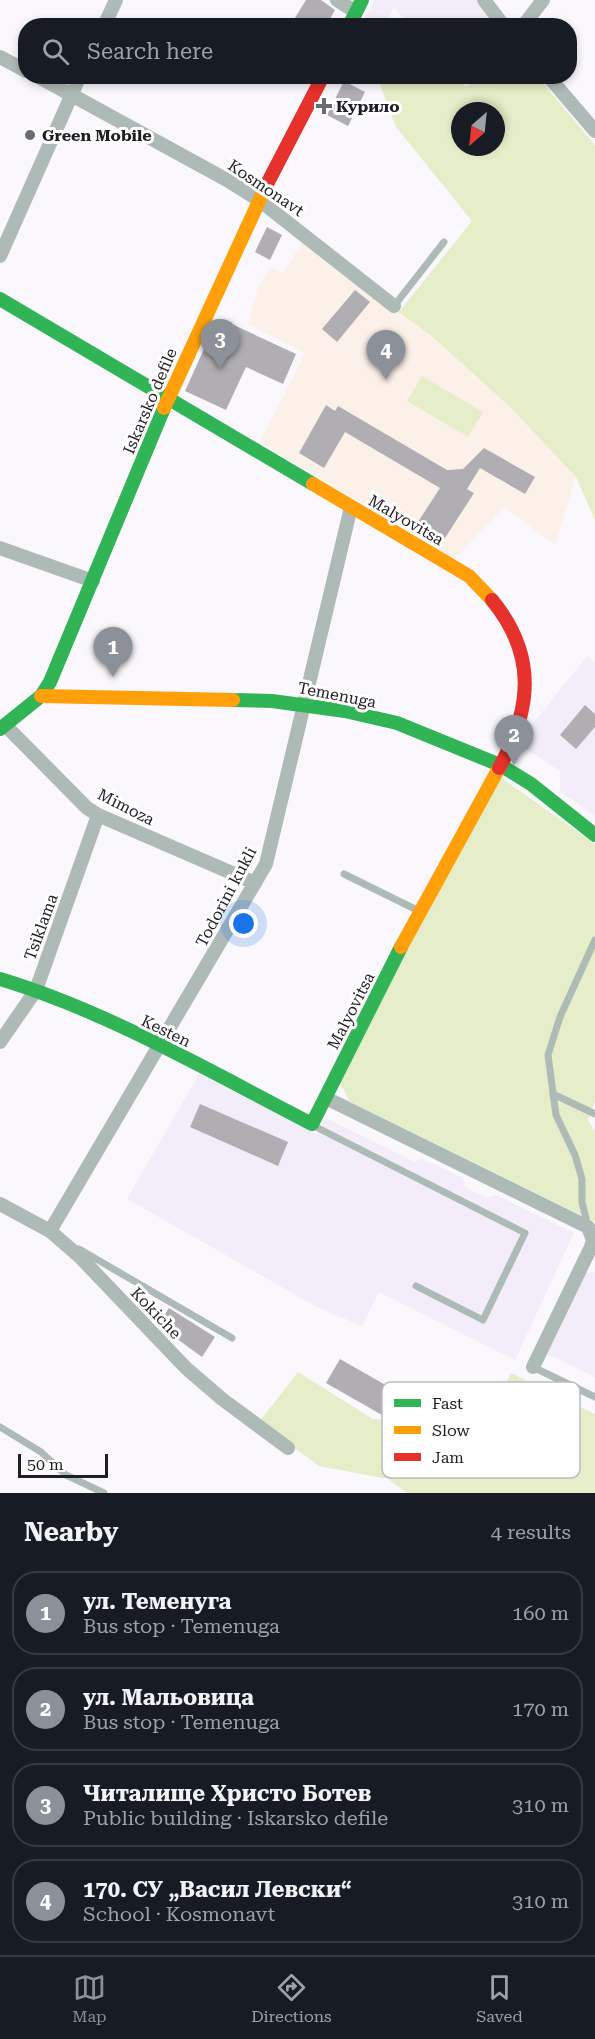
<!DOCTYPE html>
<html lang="en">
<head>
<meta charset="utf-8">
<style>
  body { margin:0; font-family:"Roboto Serif",serif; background:#242831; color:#f1f3f6 }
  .compass { position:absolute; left:451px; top:102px; width:54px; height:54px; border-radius:50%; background:#171b24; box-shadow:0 3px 9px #0003; rotate:207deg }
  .scale { position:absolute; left:18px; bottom:15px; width:90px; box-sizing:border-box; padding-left:6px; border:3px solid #201d23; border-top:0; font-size:16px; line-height:21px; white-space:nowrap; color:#201d23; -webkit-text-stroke:4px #fff; paint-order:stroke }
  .you { position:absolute; left:244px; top:924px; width:21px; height:21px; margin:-15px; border:4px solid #fff; border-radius:50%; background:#1a73e8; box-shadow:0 0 0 9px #1a73e833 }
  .badge { display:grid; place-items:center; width:39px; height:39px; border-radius:50%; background:#8c9099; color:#fff; font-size:20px; font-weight:700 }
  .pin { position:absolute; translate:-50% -50px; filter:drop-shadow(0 2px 3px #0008) }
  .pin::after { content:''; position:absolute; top:32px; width:21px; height:18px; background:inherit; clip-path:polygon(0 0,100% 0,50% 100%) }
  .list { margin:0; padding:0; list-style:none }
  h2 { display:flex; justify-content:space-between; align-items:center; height:78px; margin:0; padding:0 24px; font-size:26px }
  h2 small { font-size:20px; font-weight:400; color:#9ea1a6 }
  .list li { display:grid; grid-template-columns:39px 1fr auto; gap:18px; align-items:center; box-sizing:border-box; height:84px; margin:0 12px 12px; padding:0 12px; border:2px solid #363941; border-radius:24px }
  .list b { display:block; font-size:22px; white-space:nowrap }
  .list p { margin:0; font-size:20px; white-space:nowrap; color:#9ea1a6 }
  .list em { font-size:20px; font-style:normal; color:#9ea1a6 }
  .icon { flex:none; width:33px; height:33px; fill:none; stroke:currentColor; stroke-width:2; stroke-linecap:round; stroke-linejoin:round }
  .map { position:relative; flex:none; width:595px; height:1493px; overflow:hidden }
  .search { position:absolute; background:#171b24; box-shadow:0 3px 9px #0003; left:18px; right:18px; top:18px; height:66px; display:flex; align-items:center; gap:15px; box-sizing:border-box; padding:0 21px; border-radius:24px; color:#9ea1a6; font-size:22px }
  .sheet { height:462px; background:#171b24 }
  nav { display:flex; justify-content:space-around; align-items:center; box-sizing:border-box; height:84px; border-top:2px solid #363941; background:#171b24; font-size:16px; color:#9ea1a6 }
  nav a { display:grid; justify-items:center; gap:3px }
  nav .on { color:#8c9099 }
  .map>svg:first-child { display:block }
  .built { fill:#f3edf9 }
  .education { fill:#fbf1e9 }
  .green { fill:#e5eec8; fill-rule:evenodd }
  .building { fill:#b0aeb2 }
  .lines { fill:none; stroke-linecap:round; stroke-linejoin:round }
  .lane { stroke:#aebab6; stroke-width:7 }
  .street { stroke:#aebab6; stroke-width:14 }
  .fast { stroke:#30b455; stroke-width:14 }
  .slow { stroke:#ff9f0a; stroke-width:14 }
  .jam { stroke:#e5322d; stroke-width:14 }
  .poi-dot { fill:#6c6a6f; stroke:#fff; stroke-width:2 }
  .labels { text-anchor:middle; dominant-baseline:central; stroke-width:6; stroke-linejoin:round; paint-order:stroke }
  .poi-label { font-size:16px; font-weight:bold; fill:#201d23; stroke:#fff; text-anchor:start }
  .street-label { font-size:16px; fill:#201d23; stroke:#fff }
  .key { fill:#fff; stroke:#bcbbbd; stroke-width:1.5 }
  .key-label { font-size:16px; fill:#201d23 }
</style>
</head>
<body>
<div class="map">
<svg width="595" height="1493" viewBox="0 0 595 1493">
  <rect width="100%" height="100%" fill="#faf8fc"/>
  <g class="built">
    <polygon points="374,0 476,0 497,25 410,25 394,8 384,25 367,25 362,23"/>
    <polygon points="587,656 595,662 595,816 560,791 560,771 517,743"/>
    <polygon points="199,1074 317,1134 326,1118 415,1162 421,1158 463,1178 465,1187 487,1198 497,1195 574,1233 515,1360 379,1292 362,1326 317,1307 127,1199"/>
    <polygon points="595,1272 595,1377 543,1352 579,1274"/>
  </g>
  <polygon class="education" points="306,236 434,338 510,407 576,477 555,545 504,507 455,559 260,442 305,353 248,324 258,288 270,267 283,273"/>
  <g class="green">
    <path d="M377,77H456L466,87L479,77H538L595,145V520L576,477L510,407L434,338L399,312L472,221L396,127ZM460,111H496V147H460Z"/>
    <polygon points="422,376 483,412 468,437 407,401"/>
    <polygon points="499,776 595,844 595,1102 588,1120 595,1131 595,1222 349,1101 338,1078"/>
    <polygon points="298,1372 373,1419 391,1419 450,1443 495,1407 511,1373 595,1414 595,1493 407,1493 388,1479 319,1466 259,1422"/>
  </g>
  <g class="building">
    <polygon points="306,0 321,0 335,10 326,26 290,26"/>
    <polygon points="344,81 365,92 348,126 327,115"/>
    <polygon points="267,227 282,235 270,260 255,252"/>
    <polygon points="355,290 370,302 337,342 322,329"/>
    <polygon points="223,320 296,354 283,384 246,367 226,410 185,391 204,349 209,351"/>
    <polygon points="326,405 335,411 338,406 447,470 463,469 484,448 535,477 525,494 480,468 467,489 474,493 443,541 416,525 440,488 345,432 324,468 299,453"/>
    <polygon points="585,705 595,714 595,727 576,749 560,735"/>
    <polygon points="200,1104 288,1142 278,1166 190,1127"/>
    <polygon points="169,1308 215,1337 202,1357 158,1325"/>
    <polygon points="340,1359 396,1391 382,1415 326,1383"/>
  </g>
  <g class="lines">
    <g class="lane">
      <polyline points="394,306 444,242"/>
      <polyline points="344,874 417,910"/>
      <polyline points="553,1094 595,1114"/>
      <polyline points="314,1126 525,1233 483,1320 416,1286"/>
      <polyline points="588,1227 582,1202 582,1179 575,1155 556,1115 548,1055 560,1017 595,940"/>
      <polyline points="79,1249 232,1338"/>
      <polyline points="533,1367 595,1397"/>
      <polyline points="0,1427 41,1452 66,1475 104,1493"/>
    </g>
    <g class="street">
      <polyline points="337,0 356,12"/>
      <polyline points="484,0 504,26"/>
      <polyline points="104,26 116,0"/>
      <polyline points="523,26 543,0"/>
      <polyline points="0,57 26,71"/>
      <polyline points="37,76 227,180 259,200 394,306"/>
      <polyline points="548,76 595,131"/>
      <polyline points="0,256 80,76"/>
      <polyline points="0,548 93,581"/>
      <polyline points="5,725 87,808 98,815 255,883"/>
      <polyline points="0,1042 36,990 98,815"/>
      <polyline points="326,1098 588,1227 593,1240 591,1247 533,1367"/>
      <polyline points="0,1204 50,1231 80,1257 186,1368 222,1399 288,1448"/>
      <polyline points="50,1231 266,864 351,507"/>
    </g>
    <g class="fast">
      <polyline points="349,26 362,0"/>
      <polyline points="0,299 313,484"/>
      <polyline points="233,700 272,701 345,711 397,723 500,765 531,784 595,835"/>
      <polyline points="0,729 41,696 50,682 164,408"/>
      <path d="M0,979C109,1012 211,1072 312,1124L401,947"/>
    </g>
    <g class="slow">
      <polyline points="164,408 266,186"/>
      <polyline points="313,484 469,576 492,600"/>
      <polyline points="41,696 233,700"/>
      <polyline points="401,947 499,768"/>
    </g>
    <g class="jam">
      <polyline points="266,186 323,76"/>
      <path d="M492,600C537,655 532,709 499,768"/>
    </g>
  </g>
  <g class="poi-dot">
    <path d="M321 97h6v6h6v6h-6v6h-6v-6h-6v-6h6z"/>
    <circle cx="30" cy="135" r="6"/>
  </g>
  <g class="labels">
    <g class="poi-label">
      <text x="336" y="106">Курило</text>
      <text x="42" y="135">Green Mobile</text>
    </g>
    <g class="street-label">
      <text transform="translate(266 188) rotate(34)">Kosmonavt</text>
      <text transform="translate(150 401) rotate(-67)">Iskarsko defile</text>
      <text transform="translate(406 520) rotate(30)">Malyovitsa</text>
      <text transform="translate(337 695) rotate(11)">Temenuga</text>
      <text transform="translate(126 807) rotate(27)">Mimoza</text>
      <text transform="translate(226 897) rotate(-62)">Todorini kukli</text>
      <text transform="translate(41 927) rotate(-70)">Tsiklama</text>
      <text transform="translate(351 1011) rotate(-63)">Malyovitsa</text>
      <text transform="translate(166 1031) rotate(26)">Kesten</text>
      <text transform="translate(156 1313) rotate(46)">Kokiche</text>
    </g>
  </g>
  <rect x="382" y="1382" width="198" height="96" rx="9" class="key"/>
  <rect x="394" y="1399" width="27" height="8" fill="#30b455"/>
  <rect x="394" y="1426" width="27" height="8" fill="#ff9f0a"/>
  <rect x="394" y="1453" width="27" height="8" fill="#e5322d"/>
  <g class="key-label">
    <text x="432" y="1409">Fast</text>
    <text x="432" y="1436">Slow</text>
    <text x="432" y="1463">Jam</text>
  </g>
</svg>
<svg class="compass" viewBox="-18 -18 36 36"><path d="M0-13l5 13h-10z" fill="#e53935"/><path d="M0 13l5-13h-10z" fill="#9ea1a6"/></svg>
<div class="scale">50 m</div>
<div class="you"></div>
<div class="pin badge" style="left:113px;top:677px">1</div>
<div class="pin badge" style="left:514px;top:765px">2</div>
<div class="pin badge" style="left:220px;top:369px">3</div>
<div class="pin badge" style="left:386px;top:380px">4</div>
<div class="search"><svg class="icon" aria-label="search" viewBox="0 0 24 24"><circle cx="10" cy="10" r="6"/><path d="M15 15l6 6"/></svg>Search here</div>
</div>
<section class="sheet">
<h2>Nearby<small>4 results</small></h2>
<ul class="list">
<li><span class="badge">1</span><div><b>ул. Теменуга</b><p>Bus stop · Temenuga</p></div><em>160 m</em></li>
<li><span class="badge">2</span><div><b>ул. Мальовица</b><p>Bus stop · Temenuga</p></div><em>170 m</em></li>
<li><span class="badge">3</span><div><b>Читалище Христо Ботев</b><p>Public building · Iskarsko defile</p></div><em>310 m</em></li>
<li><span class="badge">4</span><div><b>170. СУ „Васил Левски“</b><p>School · Kosmonavt</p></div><em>310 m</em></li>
</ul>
</section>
<nav>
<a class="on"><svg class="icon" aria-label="map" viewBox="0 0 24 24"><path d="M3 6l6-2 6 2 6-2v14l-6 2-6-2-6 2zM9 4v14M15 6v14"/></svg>Map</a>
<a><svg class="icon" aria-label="directions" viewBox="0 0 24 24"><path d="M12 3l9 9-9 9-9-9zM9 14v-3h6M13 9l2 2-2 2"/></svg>Directions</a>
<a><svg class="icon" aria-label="saved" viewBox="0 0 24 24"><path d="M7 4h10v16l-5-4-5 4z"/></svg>Saved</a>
</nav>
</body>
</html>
